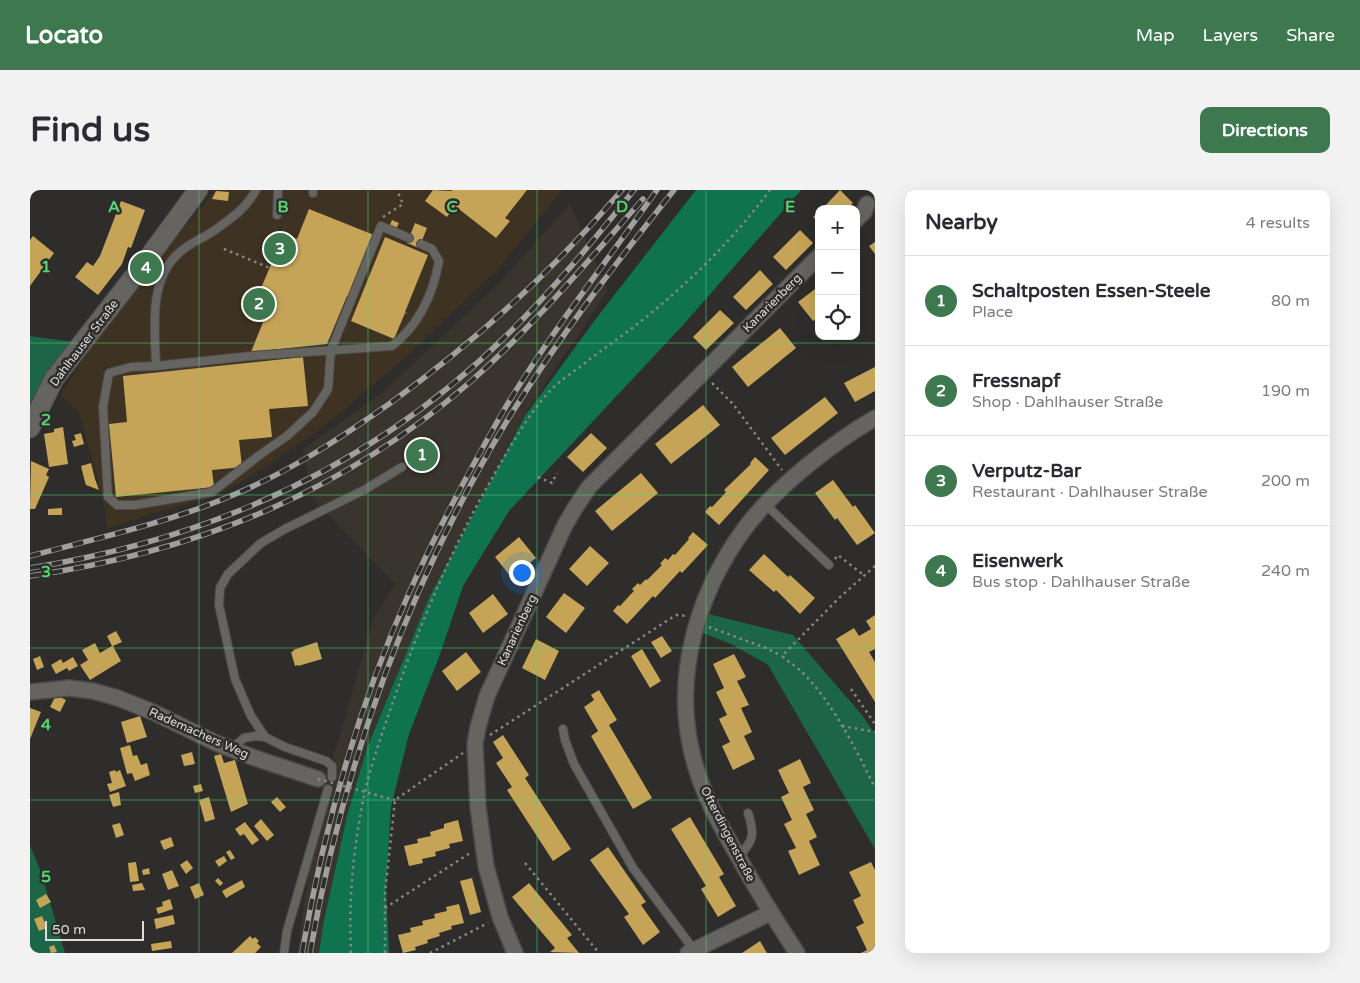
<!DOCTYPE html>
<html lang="en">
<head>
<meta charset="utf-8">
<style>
  body { margin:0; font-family:"Varela Round",sans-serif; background:#f2f2f3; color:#2b2b33 }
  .controls { position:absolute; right:15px; top:15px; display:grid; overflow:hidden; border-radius:10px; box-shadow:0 5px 20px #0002 }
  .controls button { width:45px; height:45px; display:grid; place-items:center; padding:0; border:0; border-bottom:1px solid #e1e1e2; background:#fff; color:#2b2b33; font:25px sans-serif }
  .scale { position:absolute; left:15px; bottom:12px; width:99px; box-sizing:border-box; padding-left:5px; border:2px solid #dddddb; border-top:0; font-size:14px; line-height:18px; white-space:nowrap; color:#dddddb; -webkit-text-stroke:4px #2e2d2b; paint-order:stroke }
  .you { position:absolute; left:491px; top:382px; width:18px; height:18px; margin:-12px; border:4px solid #fff; border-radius:50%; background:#1a73e8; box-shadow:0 0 0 8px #1a73e833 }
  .badge { display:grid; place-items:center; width:32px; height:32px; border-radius:50%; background:#3d784f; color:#fff; font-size:16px; font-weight:700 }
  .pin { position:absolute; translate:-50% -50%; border:2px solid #fff; box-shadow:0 1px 5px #0006 }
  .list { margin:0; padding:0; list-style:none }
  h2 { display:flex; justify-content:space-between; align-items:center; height:65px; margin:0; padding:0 20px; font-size:21px }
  h2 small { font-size:16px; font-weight:400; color:#7c7c81 }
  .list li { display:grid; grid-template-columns:32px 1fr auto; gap:15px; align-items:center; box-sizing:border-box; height:90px; padding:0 20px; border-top:1px solid #e1e1e2 }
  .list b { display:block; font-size:19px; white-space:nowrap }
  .list p { margin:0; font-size:16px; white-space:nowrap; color:#7c7c81 }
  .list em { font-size:16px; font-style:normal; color:#7c7c81 }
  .icon { flex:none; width:28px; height:28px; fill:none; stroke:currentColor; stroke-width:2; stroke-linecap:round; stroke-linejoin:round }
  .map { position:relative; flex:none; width:845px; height:763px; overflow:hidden; border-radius:10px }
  header { display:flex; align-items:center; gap:30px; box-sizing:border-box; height:70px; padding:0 25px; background:#3d784f; color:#fff }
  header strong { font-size:24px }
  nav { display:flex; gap:28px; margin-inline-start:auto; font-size:18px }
  .intro { display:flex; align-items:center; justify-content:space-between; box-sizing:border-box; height:120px; padding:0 30px }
  h1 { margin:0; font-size:35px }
  .button { padding:12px 22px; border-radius:10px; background:#3d784f; color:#fff; font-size:18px; font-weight:700 }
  main { display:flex; gap:30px; padding:0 30px }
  aside { flex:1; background:#fff; border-radius:10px; box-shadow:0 5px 20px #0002 }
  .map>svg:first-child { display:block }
  .commercial { fill:#3e3323 }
  .built { fill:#39352d }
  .green { fill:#1d6547 }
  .forest { fill:#0f734f }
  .building { fill:#c5a457 }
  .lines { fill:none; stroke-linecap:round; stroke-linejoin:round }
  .service-casing { stroke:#4a4947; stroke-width:10 }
  .minor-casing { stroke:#4a4947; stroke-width:18 }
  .tertiary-casing { stroke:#4a4947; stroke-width:21 }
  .path { stroke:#888785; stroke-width:2.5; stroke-dasharray:2.5 4; stroke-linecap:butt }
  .service { stroke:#656461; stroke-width:8 }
  .minor { stroke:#656461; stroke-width:15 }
  .tertiary { stroke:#656461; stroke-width:19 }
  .rail-casing { stroke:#a09f9d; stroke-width:5.5 }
  .rail { stroke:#2e2d2b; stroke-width:4; stroke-dasharray:11; stroke-linecap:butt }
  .path-bridge { stroke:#888785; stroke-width:2.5; stroke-dasharray:2.5 4; stroke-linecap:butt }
  .grid { fill:none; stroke:#54d672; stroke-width:1; stroke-opacity:0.55 }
  .labels { text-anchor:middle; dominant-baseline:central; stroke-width:5; stroke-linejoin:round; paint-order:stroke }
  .street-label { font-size:12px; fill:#dddddb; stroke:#2e2d2b }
  .grid-label { font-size:16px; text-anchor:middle; font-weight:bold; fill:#54d672; stroke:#2e2d2b; stroke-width:5; stroke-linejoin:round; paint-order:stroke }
</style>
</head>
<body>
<header>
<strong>Locato</strong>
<nav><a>Map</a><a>Layers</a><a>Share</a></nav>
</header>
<div class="intro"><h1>Find us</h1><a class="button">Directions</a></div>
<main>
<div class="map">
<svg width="845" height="763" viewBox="0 0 845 763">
  <rect width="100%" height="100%" fill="#2e2d2b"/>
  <polygon class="commercial" points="186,0 532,0 467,80 376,167 292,238 215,290 183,307 117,325 78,339 72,305 49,223 31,205 61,156 110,90"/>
  <polygon class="built" points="540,14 578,100 497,221 399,408 337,558 317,626 293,735 289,763 267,763 291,601 310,546 343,429 365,394 283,309 273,259 352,203 469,93"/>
  <g class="green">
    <polygon points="0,146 51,153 0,218"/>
    <polygon points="670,422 763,445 832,525 845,544 845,659 738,475 701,454 665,440"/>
    <polygon points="0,656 10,679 35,763 0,763"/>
  </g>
  <polygon class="forest" points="666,0 771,0 654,134 479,321 433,396 409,467 379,544 361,617 356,698 359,763 289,763 293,735 317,626 337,558 399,408 495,226 568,126"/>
  <g class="building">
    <polygon points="403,0 421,1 422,0 497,0 475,28 480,31 466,48 425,16 417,27 395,11"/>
    <polygon points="810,0 823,13 817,19 792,19"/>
    <polygon points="186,1 199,2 198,11 182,9"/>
    <polygon points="91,11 115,20 101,58 98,57 92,74 68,105 45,87 57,72 63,76 70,66"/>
    <polygon points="279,19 344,45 318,107 317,106 297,154 221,162 234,130 220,124 254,44 267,49"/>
    <polygon points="789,22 789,32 783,27"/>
    <polygon points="362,30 369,33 366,39 359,37"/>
    <polygon points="385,33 397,38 389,58 377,53"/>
    <polygon points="770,40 783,53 756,80 743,67"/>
    <polygon points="3,46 24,63 0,96 0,50"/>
    <polygon points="355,47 398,65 375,122 378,124 375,123 364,149 321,131"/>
    <polygon points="845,52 845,64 839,56"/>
    <polygon points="730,80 743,94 716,120 703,107"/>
    <polygon points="789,96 789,127 783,131 768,112"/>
    <polygon points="690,120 704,133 676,160 663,147"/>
    <polygon points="750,138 766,158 718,197 702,177"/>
    <polygon points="273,167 278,216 239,219 242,247 209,250 212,277 182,280 184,297 86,307 79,234 97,232 93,186"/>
    <polygon points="845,177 845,201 825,212 814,193"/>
    <polygon points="795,207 808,223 755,265 741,248"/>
    <polygon points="673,215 690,235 641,274 625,254"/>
    <polygon points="33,237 38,274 19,277 14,244 24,242 24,239"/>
    <polygon points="51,243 54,254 44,257 42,251 46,250 44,245"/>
    <polygon points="561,243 577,258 553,282 537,267"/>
    <polygon points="398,253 405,263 395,270 393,267 384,274 378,267"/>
    <polygon points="725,267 739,280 689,335 675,322 680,316 682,317 685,314 696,302 694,300 721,274 720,273"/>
    <polygon points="1,271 19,279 16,285 19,287 5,319 0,319"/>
    <polygon points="61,273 65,289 69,300 56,295 55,292 51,276"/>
    <polygon points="611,283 628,303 582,341 565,321"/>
    <polygon points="803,290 823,317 825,315 845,343 827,355 807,328 805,330 785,303"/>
    <polygon points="32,318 32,325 18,325 18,319"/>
    <polygon points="663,342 678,355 652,383 650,381 625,408 623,406 597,434 583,421 588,415 590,416 601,404 604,401 602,399 608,393 610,395 616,389 617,390 632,375 630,374 635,368 638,370 643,364 645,365 659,349 658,348"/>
    <polygon points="489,347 506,368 481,387 465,367"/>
    <polygon points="560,356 579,373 557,396 539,379"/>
    <polygon points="734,364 758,387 760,385 785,408 770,424 746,400 744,402 719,380"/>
    <polygon points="534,403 555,418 536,443 516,427"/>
    <polygon points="463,404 478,424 453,443 439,423"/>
    <polygon points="845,425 845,459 839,462 845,472 845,512 806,449 824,438 829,446 841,439 836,431"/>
    <polygon points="86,441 92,452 83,456 91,471 60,490 50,475 58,470 52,460 65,453 70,463 82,456 77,446"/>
    <polygon points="632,446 642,461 631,468 621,452"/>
    <polygon points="506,449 529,461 515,490 492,478"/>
    <polygon points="287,452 292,469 268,476 268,475 265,476 261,462 264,461 263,460"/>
    <polygon points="612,459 631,491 620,498 601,466"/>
    <polygon points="436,462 451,482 427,501 412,481"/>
    <polygon points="704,464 716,487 707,491 719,515 711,518 722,542 714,546 725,569 703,580 692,556 700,552 689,529 697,525 686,502 694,498 683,474"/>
    <polygon points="10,466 14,477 7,480 3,469"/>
    <polygon points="43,467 48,476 39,481 37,478 26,484 21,475 31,469 33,473"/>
    <polygon points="569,500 587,530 579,535 622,608 603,619 561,546 568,541 554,517 564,510 561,505"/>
    <polygon points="26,505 36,510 30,522 20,517"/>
    <polygon points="0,518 11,522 0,549"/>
    <polygon points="110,526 117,547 97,553 91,532"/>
    <polygon points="473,545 499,585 495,588 541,659 523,671 477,600 482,597 466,573 473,568 463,552"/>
    <polygon points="100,555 103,566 107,565 111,575 117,573 120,585 105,591 102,583 97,584 90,558"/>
    <polygon points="162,562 165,574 154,576 151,565"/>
    <polygon points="191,564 194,573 205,570 218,614 201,622 184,566"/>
    <polygon points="770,569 781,593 773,597 784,620 776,624 787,647 779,651 790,675 769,685 758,661 766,658 754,634 762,630 751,607 759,603 748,580"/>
    <polygon points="85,580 86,582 90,580 96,596 80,602 77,594 82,593 79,582"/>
    <polygon points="171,594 173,601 165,603 163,596"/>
    <polygon points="89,602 91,615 83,617 79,605"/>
    <polygon points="179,607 185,629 175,632 169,610"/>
    <polygon points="247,607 256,617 250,622 241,612"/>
    <polygon points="660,627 694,684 689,687 706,716 688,727 671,699 676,696 641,639"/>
    <polygon points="231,629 244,645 237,651 224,636"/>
    <polygon points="428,630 433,651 419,654 420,658 405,662 406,666 392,669 393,673 379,676 374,656 388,653 387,649 401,646 400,642 414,638 414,634"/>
    <polygon points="215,632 229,650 222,655 214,644 210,646 205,639"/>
    <polygon points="90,633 94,645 86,648 82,635"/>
    <polygon points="141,647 144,656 134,660 130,651"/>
    <polygon points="578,657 616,712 611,715 630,742 613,755 594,727 599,724 560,670"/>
    <polygon points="200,660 205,668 201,670 196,662"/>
    <polygon points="194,666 197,671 189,677 185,671"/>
    <polygon points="157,670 163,678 156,684 150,675"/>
    <polygon points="106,672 109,691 100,692 98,673"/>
    <polygon points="841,672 845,680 845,763 831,763 837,760 826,737 834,733 823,710 831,706 819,682"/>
    <polygon points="119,678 120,684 113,685 112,680"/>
    <polygon points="142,680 149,696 138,700 132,684"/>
    <polygon points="188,688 193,693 190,696 185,691"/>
    <polygon points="442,688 451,722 440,725 430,691"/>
    <polygon points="212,690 215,697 196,708 192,701"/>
    <polygon points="112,693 115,700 103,701 102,695"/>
    <polygon points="169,693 174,705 165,709 160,697"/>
    <polygon points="499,693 542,745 537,748 549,763 520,762 525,758 482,707"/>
    <polygon points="16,704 21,712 10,718 6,710"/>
    <polygon points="140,709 143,719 128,724 126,718 133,716 132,712"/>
    <polygon points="429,714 434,733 421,736 422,739 409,743 410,746 397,750 398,753 385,757 386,760 373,763 368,745 381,742 380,738 393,735 392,731 405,728 404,724 417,721 416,717"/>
    <polygon points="143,725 145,734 126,739 124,729"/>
    <polygon points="12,726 17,738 9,741 4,729"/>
    <polygon points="220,746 223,749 225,747 229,751 227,753 231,757 225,763 202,763"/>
    <polygon points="141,751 142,758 122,761 121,754"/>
    <polygon points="730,751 737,763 712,763"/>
    <polygon points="24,755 27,762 21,763 19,757"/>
  </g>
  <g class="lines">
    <defs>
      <g id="service">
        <path d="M226,0C216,19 199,30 182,42C171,49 158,54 149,63C118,90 125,140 126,176L221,166L362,156C389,135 403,104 409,71L402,59L391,54"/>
        <polyline points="283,3 283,0"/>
        <polyline points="247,25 248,0"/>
        <polyline points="126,176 101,177 79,183 73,217 78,307 87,315 105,315 182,302 231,264 257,246 283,222 298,199 301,160 351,36 379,48"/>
        <polyline points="736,315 799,375"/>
        <polyline points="533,539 535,550 544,574 603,678 664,760"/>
        <polyline points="235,547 221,526 205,489 189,415 190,398 198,384 231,353 255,339 334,300 372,277"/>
        <polyline points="201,559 214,548 225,546 235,547 255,557 296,571 302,576 302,587"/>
        <path d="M708,667C724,651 725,644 718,623"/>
        <polyline points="254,763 257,741 298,599"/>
      </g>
      <g id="minor">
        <polyline points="826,30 834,22 837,14"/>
        <polyline points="0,502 39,498 63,501 88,508 125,523 186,553 225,568 288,589"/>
        <polyline points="485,763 470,727 456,676 448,617 445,554 448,537 457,506 535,335 545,318 559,297 789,66"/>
        <polyline points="658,763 740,723"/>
        <path d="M767,763C746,731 726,699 708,666C689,634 670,599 662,563C643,484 668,402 715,338C745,298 802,253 845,228"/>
      </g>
      <polyline id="tertiary" points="0,238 24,189 113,75 168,0"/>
    </defs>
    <use href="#service" class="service-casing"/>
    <use href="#minor" class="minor-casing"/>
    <use href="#tertiary" class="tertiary-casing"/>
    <g class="path">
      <polyline points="353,27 373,14 367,0"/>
      <polyline points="238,55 248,59"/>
      <polyline points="194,59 240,78"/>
      <polyline points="218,105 227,109"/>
      <polyline points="682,193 703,214 752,280"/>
      <polyline points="508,287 522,293 527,283"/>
      <polyline points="805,369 808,365 835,386"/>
      <path d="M845,376L809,408L752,466C759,472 767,477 773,483C803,513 827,561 845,598"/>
      <polyline points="679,437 736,458 752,466"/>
      <polyline points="821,499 845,534"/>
      <polyline points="812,536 845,542"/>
      <polyline points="460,545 646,425 657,426"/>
      <polyline points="357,608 365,610"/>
      <polyline points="495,673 569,763"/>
      <polyline points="355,718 440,663"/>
      <path d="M321,763C318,703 325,636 341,578C353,539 367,500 381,462C403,405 427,350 457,297C475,266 495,228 519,202C528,192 540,184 551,176C569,162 588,149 606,135C655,97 703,50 740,0"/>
      <polyline points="355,763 355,703 365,610 433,563"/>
      <polyline points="400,763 458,733"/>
    </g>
    <use href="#service" class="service"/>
    <use href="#minor" class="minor"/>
    <use href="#tertiary" class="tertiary"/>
    <defs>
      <g id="rail">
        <path d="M0,366C68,348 138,333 203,305C259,282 309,249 359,214C445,152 523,81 592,0"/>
        <path d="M0,378C182,349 345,275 477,145C523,100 564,50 604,0"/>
        <path d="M0,386C165,362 312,303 439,193C503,137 557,72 613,9"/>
        <path d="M272,763C293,641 328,517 379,403C406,342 438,283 471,225C517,147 575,74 627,0"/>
        <path d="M280,763C313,574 380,390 480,226C529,147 586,73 644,0"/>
      </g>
    </defs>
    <use href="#rail" class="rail-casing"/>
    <use href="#rail" class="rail"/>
    <polyline class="path-bridge" points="288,589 357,608"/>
  </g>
  <path class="grid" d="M169,0V763M338,0V763M507,0V763M676,0V763M0,153H845M0,305H845M0,458H845M0,610H845"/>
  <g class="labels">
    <g class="street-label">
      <text transform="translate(742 113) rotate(-45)">Kanarienberg</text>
      <text transform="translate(54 153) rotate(-53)">Dahlhauser Straße</text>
      <text transform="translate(487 440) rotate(-65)">Kanarienberg</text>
      <text transform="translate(169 543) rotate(24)">Rademachers Weg</text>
      <text transform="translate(698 644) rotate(63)">Ofterdingenstraße</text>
    </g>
  </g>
  <g class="grid-label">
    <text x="84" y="22">A</text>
    <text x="253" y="22">B</text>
    <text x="422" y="22">C</text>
    <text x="592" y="22">D</text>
    <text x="760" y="22">E</text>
    <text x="16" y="82">1</text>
    <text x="16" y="235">2</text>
    <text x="16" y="387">3</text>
    <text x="16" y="540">4</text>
    <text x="16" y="692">5</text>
  </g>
</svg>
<div class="controls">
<button>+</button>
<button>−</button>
<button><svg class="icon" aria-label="locate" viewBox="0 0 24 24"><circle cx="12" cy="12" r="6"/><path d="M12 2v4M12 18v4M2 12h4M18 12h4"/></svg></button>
</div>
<div class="scale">50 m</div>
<div class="you"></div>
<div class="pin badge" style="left:392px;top:265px">1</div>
<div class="pin badge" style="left:229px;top:114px">2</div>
<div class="pin badge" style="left:250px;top:59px">3</div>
<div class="pin badge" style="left:116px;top:78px">4</div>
</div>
<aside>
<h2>Nearby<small>4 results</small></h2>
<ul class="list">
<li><span class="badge">1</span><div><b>Schaltposten Essen-Steele</b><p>Place</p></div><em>80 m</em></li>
<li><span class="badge">2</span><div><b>Fressnapf</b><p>Shop · Dahlhauser Straße</p></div><em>190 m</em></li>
<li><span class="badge">3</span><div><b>Verputz-Bar</b><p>Restaurant · Dahlhauser Straße</p></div><em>200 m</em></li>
<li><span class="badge">4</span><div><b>Eisenwerk</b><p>Bus stop · Dahlhauser Straße</p></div><em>240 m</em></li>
</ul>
</aside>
</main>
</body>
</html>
